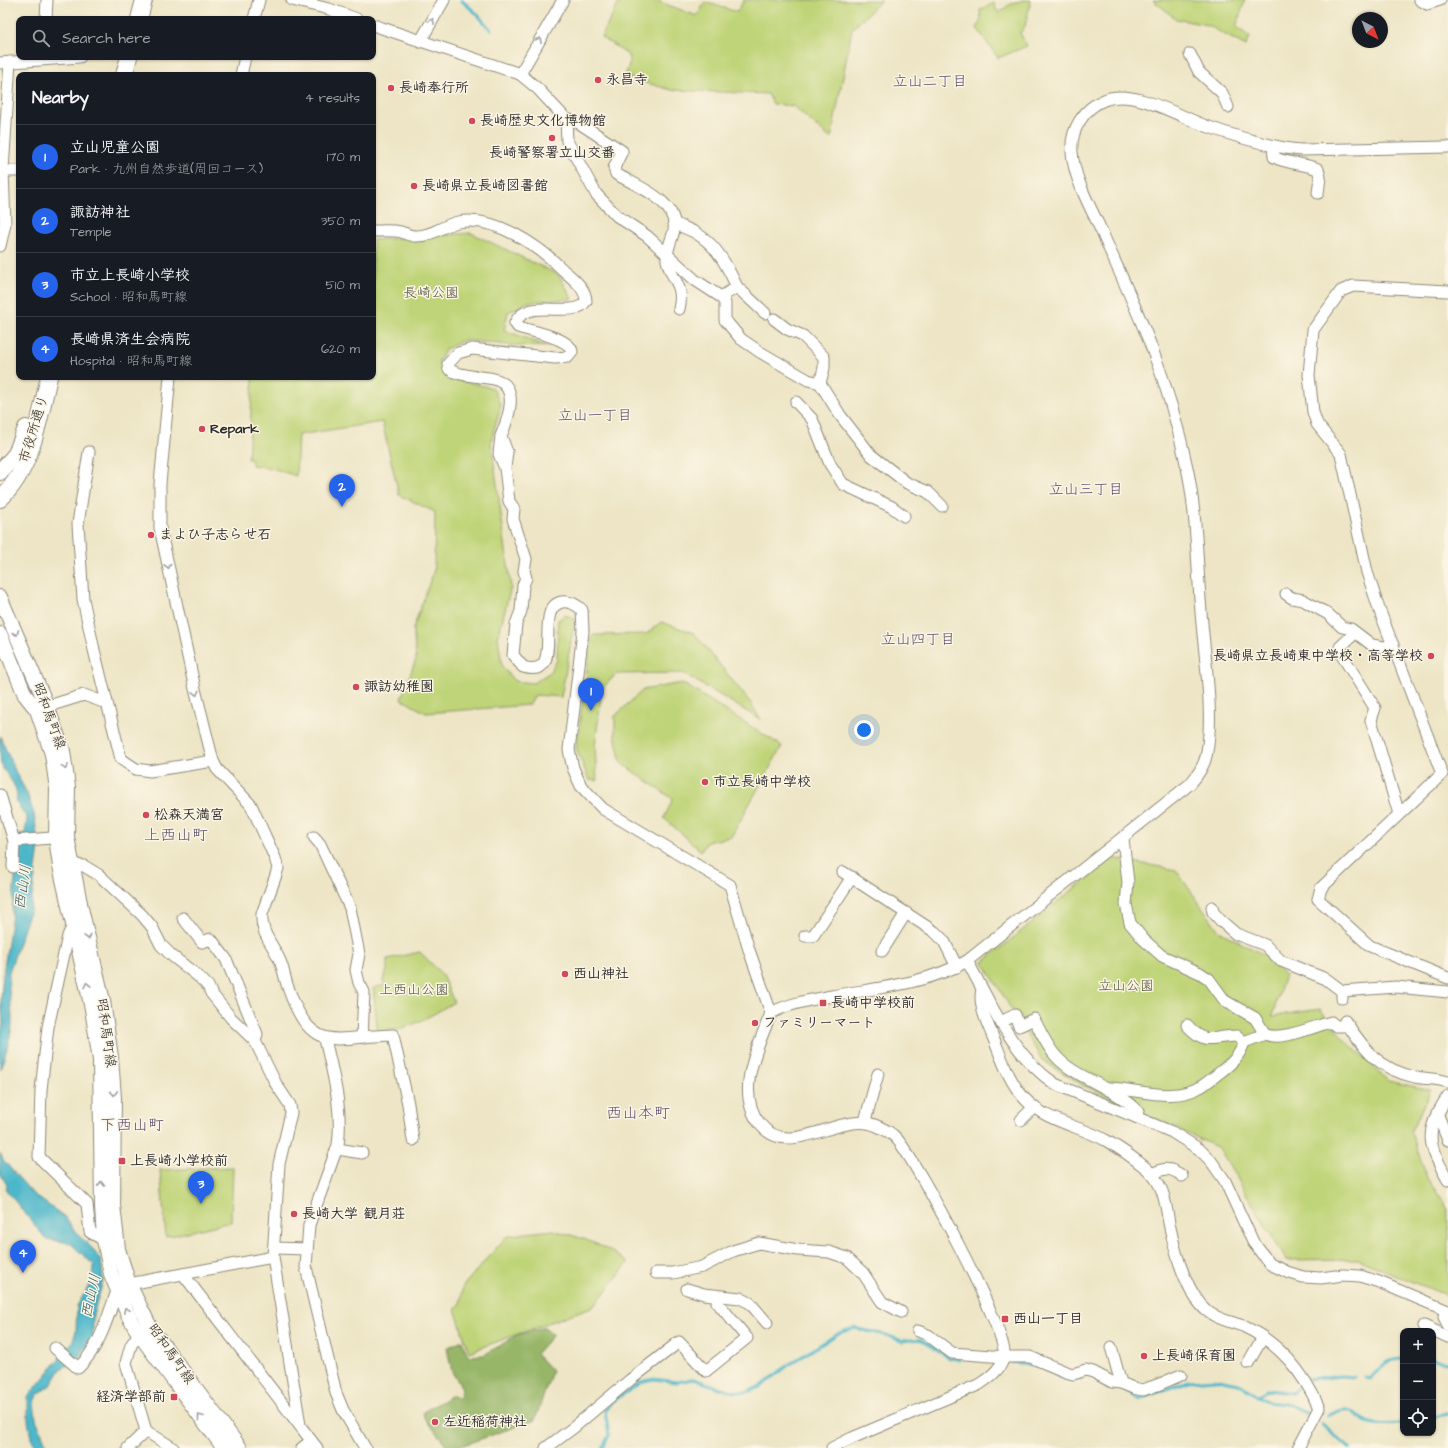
<!DOCTYPE html>
<html lang="en">
<head>
<meta charset="utf-8">
<style>
  body { margin:0; font-family:"Architects Daughter","Klee One",sans-serif; background:#242831; color:#f1f3f6 }
  .controls { position:absolute; right:12px; bottom:12px; display:grid; overflow:hidden; border-radius:8px; box-shadow:0 1px 3px #0004 }
  .controls button { width:36px; height:36px; display:grid; place-items:center; padding:0; border:0; border-bottom:1px solid #363941; background:#171b24; color:#f1f3f6; font:20px sans-serif }
  .compass { position:absolute; left:1352px; top:12px; width:36px; height:36px; border-radius:50%; background:#171b24; box-shadow:0 1px 3px #0004; rotate:138deg }
  .you { position:absolute; left:864px; top:730px; width:14px; height:14px; margin:-10px; border:3px solid #fff; border-radius:50%; background:#1a73e8; box-shadow:0 0 0 6px #1a73e833 }
  .badge { display:grid; place-items:center; width:26px; height:26px; border-radius:50%; background:#2563eb; color:#fff; font-size:13px; font-weight:700 }
  .pin { position:absolute; translate:-50% -33px; filter:drop-shadow(0 1px 2px #0008) }
  .pin::after { content:''; position:absolute; top:21px; width:14px; height:12px; background:inherit; clip-path:polygon(0 0,100% 0,50% 100%) }
  .list { margin:0; padding:0; list-style:none }
  h2 { display:flex; justify-content:space-between; align-items:center; height:52px; margin:0; padding:0 16px; font-size:17px }
  h2 small { font-size:13px; font-weight:400; color:#9ea1a6 }
  .list li { display:grid; grid-template-columns:26px 1fr auto; gap:12px; align-items:center; box-sizing:border-box; height:64px; padding:0 16px; border-top:1px solid #363941 }
  .list b { display:block; font-size:15px; white-space:nowrap }
  .list p { margin:0; font-size:13px; white-space:nowrap; color:#9ea1a6 }
  .list em { font-size:13px; font-style:normal; color:#9ea1a6 }
  .icon { flex:none; width:22px; height:22px; fill:none; stroke:currentColor; stroke-width:2; stroke-linecap:round; stroke-linejoin:round }
  .map { position:relative; flex:none; width:1448px; height:1448px; overflow:hidden }
  .search { position:absolute; background:#171b24; box-shadow:0 1px 3px #0004; left:16px; top:16px; width:360px; height:44px; display:flex; align-items:center; gap:10px; box-sizing:border-box; padding:0 14px; border-radius:8px; color:#9ea1a6; font-size:15px }
  .panel { position:absolute; background:#171b24; box-shadow:0 1px 3px #0004; left:16px; top:72px; width:360px; height:308px; border-radius:8px }
  .map>svg:first-child { display:block }
  .green { fill:#bfd478; stroke:#758052 }
  .forest { fill:#97b668; stroke:#61704a }
  .water { fill:#4db7ca; stroke:#3c717a }
  .lines { fill:none; stroke-linecap:round; stroke-linejoin:round }
  .stream { stroke:#4db7ca; stroke-width:3 }
  .minor-casing { stroke:#8c8878; stroke-width:13 }
  .major-casing { stroke:#8c8878; stroke-width:16 }
  .highway-casing { stroke:#8c8878; stroke-width:18 }
  .minor { stroke:#fff; stroke-width:11 }
  .major { stroke:#fff; stroke-width:14 }
  .highway { stroke:#fff; stroke-width:16 }
  .oneway { stroke:#a0a0a0 }
  .poi-dot { fill:#d1495b; stroke:#fcf5e5; stroke-width:1.5 }
  .labels { text-anchor:middle; dominant-baseline:central; stroke-width:3; stroke-linejoin:round; paint-order:stroke }
  .poi-label { font-size:14px; font-weight:bold; fill:#2b2b2b; stroke:#fcf5e5; text-anchor:start }
  .park-label { font-size:14px; fill:#50553e; stroke:#fcf5e5 }
  .street-label { font-size:14px; fill:#2b2b2b; stroke:#fcf5e5 }
  .neighbourhood-label { font-size:15px; fill:#5c526c; stroke:#fcf5e5 }
  .water-label { font-size:15px; font-style:italic; fill:#375c63; stroke:#fcf5e5 }
  .quarter-label { font-size:16px; fill:#5c526c; stroke:#fcf5e5 }
</style>
</head>
<body>
<div class="map">
<svg width="1448" height="1448" viewBox="0 0 1448 1448">
  <rect width="100%" height="100%" fill="#fcf5e5"/>
  <filter id="ink" filterUnits="userSpaceOnUse"><feTurbulence type="fractalNoise" baseFrequency=".025" numOctaves="2"/><feDisplacementMap in="SourceGraphic" scale="8" xChannelSelector="R" yChannelSelector="G"/><feConvolveMatrix kernelMatrix="1 2 1 2 8 2 1 2 1" color-interpolation-filters="sRGB"/></filter>
  <filter id="wash" filterUnits="userSpaceOnUse"><feTurbulence type="fractalNoise" baseFrequency=".012" numOctaves="4" result="noise"/><feDisplacementMap in="SourceGraphic" scale="16" xChannelSelector="R" yChannelSelector="G"/><feGaussianBlur stdDeviation="0.9" result="paint"/><feColorMatrix in="noise" values="0 0 0 0 0 0 0 0 0 0 0 0 0 0 0 0 0 1.4 0 .05"/><feComposite in="paint" operator="in"/></filter>
  <g filter="url(#wash)">
    <rect width="100%" height="100%" fill="#ede5c5"/>
    <g class="green">
      <polygon points="620,0 655,0 697,16 705,2 737,12 744,0 882,0 852,29 831,139 793,106 773,104 768,94 672,90 625,77 630,61 627,54 601,37"/>
      <polygon points="1023,0 1031,0 1025,26 1020,33 1027,46 998,58 977,28 981,20 980,10 994,3 998,13 1012,3"/>
      <polygon points="1153,0 1245,0 1236,27 1250,37 1246,46 1207,25 1176,19"/>
      <polygon points="471,233 559,275 572,299 528,302 508,312 504,330 549,347 508,345 464,340 446,349 438,363 449,378 493,388 501,406 491,441 511,587 498,637 502,666 514,681 533,683 549,673 557,660 558,620 565,615 575,619 561,697 535,695 529,705 426,713 401,699 416,659 413,629 434,570 435,512 399,495 382,422 298,435 296,476 275,469 252,465 252,460 248,459 253,379 255,377 373,377 373,240"/>
      <polygon points="661,622 694,633 750,702 761,720 683,673 616,674 602,689 595,747 597,781 589,780 576,748 592,635 646,634"/>
      <polygon points="682,683 782,746 731,837 707,842 701,851 664,818 673,799 621,763 615,735 615,716 643,690"/>
      <polygon points="1112,858 1176,870 1219,931 1262,954 1285,975 1272,1016 1320,1009 1344,1039 1388,1081 1431,1090 1411,1131 1427,1178 1448,1209 1448,1296 1357,1259 1286,1260 1219,1148 1082,1085 1042,1060 983,962"/>
      <path d="M420,952L441,973L454,1002C429,1017 407,1031 378,1032L373,988L385,985L383,980L387,970V959Z"/>
      <polygon points="233,1167 231,1222 166,1237 160,1170"/>
      <path d="M553,1230C583,1238 603,1244 628,1263L594,1306L469,1352L455,1309L460,1305L463,1286L506,1237C516,1233 540,1232 553,1230Z"/>
    </g>
    <polygon class="forest" points="545,1327 553,1335 536,1354 552,1371 535,1420 455,1448 449,1448 424,1418 423,1412 451,1396 460,1397 462,1388 452,1372 447,1348 462,1340 468,1356 484,1355 517,1335"/>
    <g class="water">
      <path d="M0,736L17,775L27,793L34,814L39,848L30,911L9,972C7,990 13,1008 12,1025C10,1041 5,1055 0,1070V1034L3,1025L1,998L3,975L11,922L19,834L25,833L27,818L16,802C20,785 7,779 1,764C0,756 0,744 0,736Z"/>
      <polygon points="0,1153 4,1161 33,1194 65,1217 76,1233 92,1248 101,1261 103,1281 93,1315 93,1337 77,1360 61,1369 52,1384 37,1395 34,1402 36,1419 48,1448 36,1448 31,1438 28,1421 28,1397 72,1343 76,1331 77,1306 93,1279 94,1265 70,1243 46,1239 6,1190 7,1185 0,1173"/>
    </g>
    <g class="lines">
      <g class="stream">
        <polyline points="461,0 476,13 491,30"/>
        <polyline points="1433,1360 1448,1362"/>
        <polyline points="1012,1362 1036,1365"/>
        <polyline points="1046,1370 1065,1378 1081,1379"/>
        <path d="M1365,1378L1370,1379C1381,1367 1386,1359 1403,1359"/>
        <polyline points="1309,1380 1341,1376 1354,1377"/>
        <polyline points="1102,1385 1111,1387"/>
        <polyline points="1126,1390 1139,1399 1189,1381 1214,1379 1239,1384 1268,1402 1291,1405 1311,1414"/>
        <polyline points="1257,1396 1267,1390 1292,1393 1298,1387"/>
        <path d="M1328,1416C1354,1401 1352,1417 1371,1423C1380,1426 1394,1424 1403,1424"/>
        <polyline points="1433,1417 1448,1414"/>
        <polyline points="1321,1424 1349,1448"/>
        <polyline points="603,1448 609,1435 605,1411 612,1401 644,1381 654,1379 677,1382 693,1379 730,1391 747,1392 762,1386 787,1366 839,1333 854,1328 886,1335 902,1341 920,1339 950,1358 959,1359"/>
      </g>
    </g>
  </g>
  <g filter="url(#ink)">
    <g class="lines">
      <defs>
        <g id="minor">
          <polyline points="292,0 329,9 357,19"/>
          <polyline points="1420,0 1427,4 1440,0"/>
          <polyline points="46,19 47,0"/>
          <polyline points="254,19 259,0"/>
          <polyline points="373,25 520,74 538,89 566,119 567,141 596,194 617,216 647,236 695,280 721,297 725,303 725,320 741,339 760,352 808,380 820,383 840,415 871,455 907,483 928,492 942,506"/>
          <polyline points="420,42 444,0"/>
          <polyline points="1190,54 1199,72 1222,93 1228,107"/>
          <polyline points="0,63 80,57"/>
          <polyline points="520,74 563,0"/>
          <polyline points="241,75 245,57"/>
          <path d="M566,119L579,123L622,151L614,168L616,174C637,186 678,201 674,230C672,240 666,250 667,260C671,281 685,283 679,309"/>
          <path d="M1273,146L1274,157C1287,164 1303,163 1318,169L1320,177L1318,193"/>
          <polyline points="0,171 19,171"/>
          <path d="M674,223C682,227 692,230 699,235C718,247 728,268 737,287"/>
          <path d="M373,231C382,231 392,230 401,232C405,233 410,236 415,236C431,237 443,225 458,222C494,215 539,246 563,270C572,278 586,288 586,301C574,321 528,295 515,323L518,327C530,331 571,338 572,352L568,357L555,358L472,349L458,353L448,364L449,369C454,373 460,374 466,375C475,377 485,377 494,379C521,386 508,419 501,436"/>
          <polyline points="0,246 5,224 3,170 10,62"/>
          <polyline points="1448,291 1353,286 1341,291 1313,330 1309,375 1313,412 1317,424 1341,454 1367,572 1379,609 1442,774 1321,888 1318,899 1370,946 1448,978"/>
          <polyline points="721,297 737,287 765,313"/>
          <polyline points="774,319 787,329 803,336 824,357 824,368 820,383"/>
          <path d="M170,377L160,484V528L195,689L213,761L217,769L251,805L275,858L278,868L276,875L262,914C260,933 273,944 280,961C284,970 285,981 289,990C312,1057 337,1036 393,1035L408,1104L413,1140"/>
          <polyline points="796,402 812,419 830,464 843,484 892,507 904,516"/>
          <polyline points="89,452 78,524 83,599 94,650 121,759 136,769 150,771 213,761"/>
          <path d="M505,468L499,454L501,436L507,452L505,468L509,501L514,509L513,519L526,559L524,571L526,578L523,585L521,611L516,624L513,655L523,667C568,680 531,608 562,602C570,601 577,605 582,610L583,631L569,750L573,768L581,786L603,809L730,885L749,950L771,1013"/>
          <polyline points="1286,594 1292,598 1303,600 1328,614 1342,627 1351,629 1372,645 1384,647 1393,645"/>
          <polyline points="1355,633 1340,647 1340,652 1375,708 1371,720 1399,814"/>
          <polyline points="39,709 84,695 106,703"/>
          <polyline points="0,795 14,841"/>
          <polyline points="314,837 320,844 350,908 359,954 356,970 359,983 364,992 362,1037"/>
          <polyline points="1123,839 1128,882 1126,904 1130,923 1143,939 1162,956 1200,973 1209,979 1225,1001 1255,1018 1265,1034"/>
          <polyline points="72,865 84,866 99,875 142,915 152,927 161,945 171,955 199,977 208,986 211,993 231,1018 255,1041 276,1084 290,1105 291,1113 279,1164 273,1257 300,1425"/>
          <polyline points="13,867 14,841 64,837"/>
          <polyline points="843,872 935,932 944,941 957,967"/>
          <polyline points="1212,907 1213,912 1221,921 1236,934 1265,945 1281,961 1326,979 1342,991 1342,998"/>
          <polyline points="183,918 202,942 211,939 226,959 257,1034 255,1041"/>
          <polyline points="74,923 68,936 48,1027 41,1090 39,1157 87,1204 90,1232 104,1240"/>
          <polyline points="805,936 813,936 852,877"/>
          <polyline points="882,951 906,913"/>
          <path d="M967,961C992,1005 1012,1055 1055,1084L1172,1132L1199,1149L1211,1161L1225,1181L1253,1242L1270,1264L1287,1272L1303,1277L1321,1278L1343,1275L1360,1276L1379,1282L1448,1311"/>
          <path d="M982,989C978,1005 987,1022 993,1037C1002,1059 1009,1082 1025,1099C1046,1122 1081,1126 1107,1141C1121,1149 1135,1159 1147,1169C1167,1187 1165,1208 1171,1232C1176,1256 1188,1295 1207,1311C1216,1319 1232,1322 1243,1326C1278,1342 1304,1372 1319,1408L1298,1448"/>
          <polyline points="1342,991 1396,987 1448,992"/>
          <path d="M1345,1021C1365,1050 1378,1069 1415,1077C1426,1079 1437,1078 1448,1082"/>
          <path d="M1001,1022L1015,1015L1019,1026L1034,1019C1040,1031 1046,1044 1054,1054C1073,1078 1115,1087 1138,1111L1136,1117"/>
          <path d="M1187,1025C1207,1047 1212,1036 1237,1036L1244,1042L1265,1034C1280,1042 1315,1026 1331,1022L1336,1026H1349"/>
          <path d="M325,1039C333,1074 343,1109 338,1145L309,1225L306,1267L336,1393L343,1410L365,1448"/>
          <path d="M1111,1088C1141,1090 1174,1103 1202,1086C1208,1082 1214,1077 1219,1073C1231,1064 1240,1056 1244,1042"/>
          <path d="M1448,1096C1424,1133 1427,1143 1448,1180"/>
          <polyline points="1437,1113 1448,1140"/>
          <polyline points="1021,1120 1034,1107"/>
          <polyline points="865,1121 878,1074"/>
          <polyline points="337,1149 362,1153"/>
          <path d="M1152,1174C1164,1168 1171,1167 1182,1176"/>
          <polyline points="274,1248 307,1249"/>
          <polyline points="656,1273 673,1273 702,1267 733,1251 759,1243 798,1250 829,1252 847,1258 863,1273 882,1302 901,1312"/>
          <polyline points="183,1274 317,1448"/>
          <polyline points="687,1289 704,1294 740,1298 750,1303 767,1323"/>
          <polyline points="1445,1311 1444,1317 1448,1325"/>
          <polyline points="1424,1326 1448,1337"/>
          <polyline points="146,1329 139,1334 131,1345 126,1363 146,1431 173,1448"/>
          <polyline points="918,1331 928,1335 952,1353 1004,1357 1030,1357 1066,1372 1073,1374 1086,1370 1093,1372 1112,1382 1121,1383 1133,1388 1143,1390 1160,1384 1181,1375"/>
          <polyline points="1111,1347 1121,1383"/>
          <path d="M55,1348L78,1368C100,1347 107,1319 117,1291L129,1284L273,1257"/>
          <polyline points="1248,1363 1263,1337"/>
          <polyline points="128,1448 146,1431"/>
          <polyline points="302,1448 311,1441"/>
          <polyline points="546,1448 573,1428 630,1380 679,1342 706,1371 747,1338 717,1302"/>
          <path d="M832,1448L852,1438L978,1385C988,1379 1001,1369 1004,1357C1010,1334 916,1161 897,1139C891,1132 884,1129 877,1126C840,1109 790,1162 760,1124C734,1092 758,1047 771,1013C790,1003 811,1000 832,996C876,988 927,984 967,961L1190,784C1199,774 1205,765 1207,752C1214,711 1204,653 1201,612C1197,565 1197,518 1188,472C1179,429 1167,387 1151,346C1136,307 1118,269 1101,230C1090,206 1074,179 1072,152C1070,130 1084,108 1104,100C1134,88 1178,116 1206,126C1237,137 1269,147 1301,150L1448,147"/>
        </g>
        <g id="major">
          <polyline points="0,597 47,706 63,751 68,787 67,837 81,908 103,1001 111,1057 114,1098 113,1205 118,1249 129,1284 150,1327 240,1448"/>
          <polyline points="0,634 25,695 37,710 52,754 57,789 56,838 60,866 92,1009 100,1060 102,1207 104,1240 111,1274 129,1317 139,1334 224,1448"/>
        </g>
        <g id="highway">
          <polyline points="139,19 144,0"/>
          <polyline points="124,75 129,57"/>
          <polyline points="0,472 16,454 26,428"/>
          <path d="M0,499C33,469 39,418 49,377"/>
        </g>
      </defs>
      <use href="#minor" class="minor-casing"/>
      <use href="#major" class="major-casing"/>
      <use href="#highway" class="highway-casing"/>
      <use href="#minor" class="minor"/>
      <use href="#major" class="major"/>
      <use href="#highway" class="highway"/>
    </g>
    <defs><path id="oneway-chevron" d="M-2-3.5L2.5 0L-2 3.5" fill="none" stroke-width="1.6" stroke-linecap="round" stroke-linejoin="round"/></defs>
    <g class="oneway">
      <use href="#oneway-chevron" transform="translate(432 21) rotate(-61)"/>
      <use href="#oneway-chevron" transform="translate(539 40) rotate(-60)"/>
      <use href="#oneway-chevron" transform="translate(168 566) rotate(78)"/>
      <use href="#oneway-chevron" transform="translate(16 633) rotate(67)"/>
      <use href="#oneway-chevron" transform="translate(196 693) rotate(76)"/>
      <use href="#oneway-chevron" transform="translate(65 767) rotate(82)"/>
      <use href="#oneway-chevron" transform="translate(88 937) rotate(77)"/>
      <use href="#oneway-chevron" transform="translate(87 985) rotate(-103)"/>
      <use href="#oneway-chevron" transform="translate(114 1093) rotate(87)"/>
      <use href="#oneway-chevron" transform="translate(101 1184) rotate(-90)"/>
      <use href="#oneway-chevron" transform="translate(126 1310) rotate(-115)"/>
      <use href="#oneway-chevron" transform="translate(200 1417) rotate(-127)"/>
    </g>
  </g>
  <g class="poi-dot">
    <circle cx="598" cy="80" r="4"/>
    <circle cx="391" cy="88" r="4"/>
    <circle cx="472" cy="121" r="4"/>
    <circle cx="552" cy="138" r="4"/>
    <circle cx="414" cy="186" r="4"/>
    <circle cx="202" cy="429" r="4"/>
    <circle cx="151" cy="535" r="4"/>
    <circle cx="1431" cy="656" r="4"/>
    <circle cx="356" cy="687" r="4"/>
    <circle cx="705" cy="782" r="4"/>
    <circle cx="146" cy="815" r="4"/>
    <circle cx="565" cy="974" r="4"/>
    <rect x="819" y="999" width="8" height="8" rx="2"/>
    <circle cx="755" cy="1023" r="4"/>
    <rect x="118" y="1157" width="8" height="8" rx="2"/>
    <circle cx="294" cy="1214" r="4"/>
    <rect x="1001" y="1315" width="8" height="8" rx="2"/>
    <circle cx="1144" cy="1356" r="4"/>
    <rect x="170" y="1393" width="8" height="8" rx="2"/>
    <circle cx="435" cy="1422" r="4"/>
  </g>
  <g class="labels">
    <g class="poi-label">
      <text x="606" y="80">永昌寺</text>
      <text x="399" y="88">長崎奉行所</text>
      <text x="480" y="121">長崎歴史文化博物館</text>
      <text x="552" y="153" text-anchor="middle">長崎警察署立山交番</text>
      <text x="422" y="186">長崎県立長崎図書館</text>
      <text x="210" y="429">Repark</text>
      <text x="159" y="535">まよひ子志らせ石</text>
      <text x="1423" y="656" text-anchor="end">長崎県立長崎東中学校・高等学校</text>
      <text x="364" y="687">諏訪幼稚園</text>
      <text x="713" y="782">市立長崎中学校</text>
      <text x="154" y="815">松森天満宮</text>
      <text x="573" y="974">西山神社</text>
      <text x="831" y="1003">長崎中学校前</text>
      <text x="763" y="1023">ファミリーマート</text>
      <text x="130" y="1161">上長崎小学校前</text>
      <text x="302" y="1214">長崎大学 観月荘</text>
      <text x="1013" y="1319">西山一丁目</text>
      <text x="1152" y="1356">上長崎保育園</text>
      <text x="166" y="1397" text-anchor="end">経済学部前</text>
      <text x="443" y="1422">左近稲荷神社</text>
    </g>
    <g class="park-label">
      <text x="431" y="293">長崎公園</text>
      <text x="1126" y="986">立山公園</text>
      <text x="414" y="990">上西山公園</text>
    </g>
    <g class="street-label">
      <text transform="translate(34 429) rotate(-73)">市役所通り</text>
      <text transform="translate(49 716) rotate(70)">昭和馬町線</text>
      <text transform="translate(106 1033) rotate(82)">昭和馬町線</text>
      <text transform="translate(171 1354) rotate(55)">昭和馬町線</text>
    </g>
    <g class="neighbourhood-label">
      <text x="930" y="81">立山二丁目</text>
      <text x="595" y="415">立山一丁目</text>
      <text x="1086" y="489">立山三丁目</text>
      <text x="918" y="639">立山四丁目</text>
    </g>
    <g class="water-label">
      <text transform="translate(23 887) rotate(-82)">西山川</text>
      <text transform="translate(91 1296) rotate(-78)">西山川</text>
    </g>
    <g class="quarter-label">
      <text x="176" y="835">上西山町</text>
      <text x="638" y="1113">西山本町</text>
      <text x="132" y="1125">下西山町</text>
    </g>
  </g>
</svg>
<div class="controls">
<button>+</button>
<button>−</button>
<button><svg class="icon" aria-label="locate" viewBox="0 0 24 24"><circle cx="12" cy="12" r="6"/><path d="M12 2v4M12 18v4M2 12h4M18 12h4"/></svg></button>
</div>
<svg class="compass" viewBox="-18 -18 36 36"><path d="M0-13l5 13h-10z" fill="#e53935"/><path d="M0 13l5-13h-10z" fill="#9ea1a6"/></svg>
<div class="you"></div>
<div class="pin badge" style="left:591px;top:711px">1</div>
<div class="pin badge" style="left:342px;top:507px">2</div>
<div class="pin badge" style="left:201px;top:1204px">3</div>
<div class="pin badge" style="left:23px;top:1273px">4</div>
<div class="search"><svg class="icon" aria-label="search" viewBox="0 0 24 24"><circle cx="10" cy="10" r="6"/><path d="M15 15l6 6"/></svg>Search here</div>
<section class="panel">
<h2>Nearby<small>4 results</small></h2>
<ul class="list">
<li><span class="badge">1</span><div><b>立山児童公園</b><p>Park · 九州自然歩道(周回コース)</p></div><em>170 m</em></li>
<li><span class="badge">2</span><div><b>諏訪神社</b><p>Temple</p></div><em>350 m</em></li>
<li><span class="badge">3</span><div><b>市立上長崎小学校</b><p>School · 昭和馬町線</p></div><em>510 m</em></li>
<li><span class="badge">4</span><div><b>長崎県済生会病院</b><p>Hospital · 昭和馬町線</p></div><em>620 m</em></li>
</ul>
</section>
</div>
</body>
</html>
